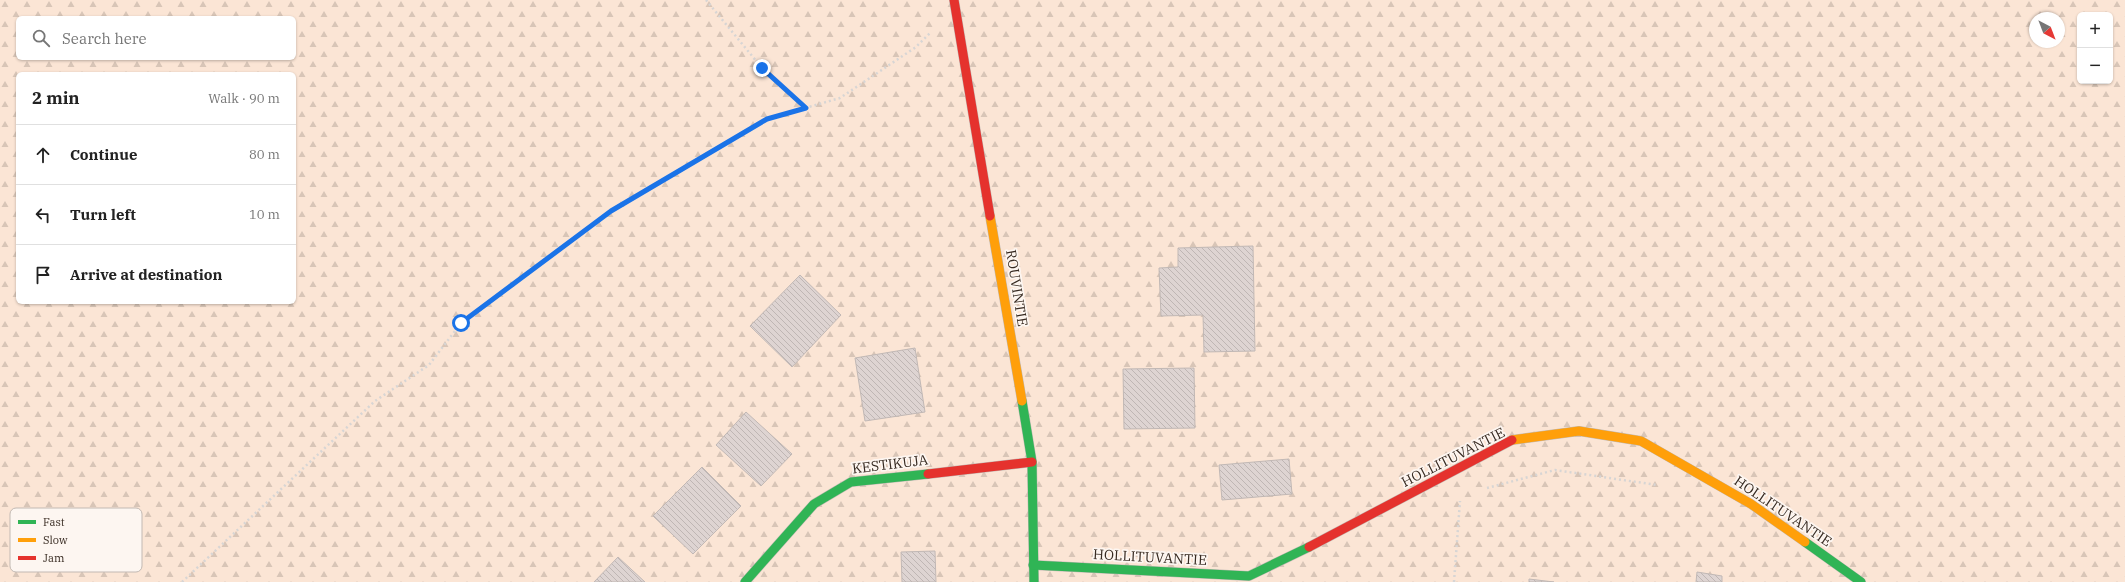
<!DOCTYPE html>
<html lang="en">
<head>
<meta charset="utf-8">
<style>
  body { margin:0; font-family:"IBM Plex Serif",serif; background:#f6f6f6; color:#222 }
  .controls { position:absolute; right:12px; top:12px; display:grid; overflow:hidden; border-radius:6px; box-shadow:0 1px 3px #0004 }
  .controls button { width:36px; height:36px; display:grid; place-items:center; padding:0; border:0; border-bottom:1px solid #e0e0e0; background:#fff; color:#222; font:20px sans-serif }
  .compass { position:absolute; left:2029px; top:12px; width:36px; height:36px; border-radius:50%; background:#fff; box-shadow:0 1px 3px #0004; rotate:138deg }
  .stop { position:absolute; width:12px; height:12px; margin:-9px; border:3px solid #1a73e8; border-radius:50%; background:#fff }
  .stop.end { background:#1a73e8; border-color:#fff; box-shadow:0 1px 4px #0008 }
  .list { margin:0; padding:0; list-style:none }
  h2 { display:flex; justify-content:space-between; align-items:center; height:52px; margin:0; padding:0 16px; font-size:17px }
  h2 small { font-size:13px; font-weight:400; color:#767676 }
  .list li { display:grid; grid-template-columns:26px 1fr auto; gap:12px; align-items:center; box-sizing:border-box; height:60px; padding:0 16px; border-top:1px solid #e0e0e0 }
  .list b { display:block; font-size:15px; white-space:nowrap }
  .list em { font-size:13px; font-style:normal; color:#767676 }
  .icon { flex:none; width:22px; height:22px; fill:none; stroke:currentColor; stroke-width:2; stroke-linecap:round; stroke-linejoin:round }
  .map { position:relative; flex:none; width:2125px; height:582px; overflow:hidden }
  .search { position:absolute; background:#fff; box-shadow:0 1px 3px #0004; left:16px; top:16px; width:280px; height:44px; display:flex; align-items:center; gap:10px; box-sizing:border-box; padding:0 14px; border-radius:6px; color:#767676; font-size:15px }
  .panel { position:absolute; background:#fff; box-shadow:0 1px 3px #0004; left:16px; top:72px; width:280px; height:232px; border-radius:6px }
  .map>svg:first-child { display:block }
  .forest { fill:url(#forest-firs); fill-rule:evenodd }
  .building { fill:url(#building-back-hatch); stroke:#c1b8b5 }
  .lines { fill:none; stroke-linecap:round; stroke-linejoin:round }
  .fast-casing { stroke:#c0b9b4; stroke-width:10 }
  .slow-casing { stroke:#c0b9b4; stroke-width:10 }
  .jam-casing { stroke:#c0b9b4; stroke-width:10 }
  .path { stroke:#d7d5d4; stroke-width:2.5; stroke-dasharray:2 3; stroke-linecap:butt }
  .fast { stroke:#30b455; stroke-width:9 }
  .slow { stroke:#ff9f0a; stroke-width:9 }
  .jam { stroke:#e5322d; stroke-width:9 }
  .route { stroke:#1a73e8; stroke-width:5 }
  .labels { text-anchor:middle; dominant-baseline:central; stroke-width:3.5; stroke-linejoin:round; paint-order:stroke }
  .street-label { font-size:14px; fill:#372a21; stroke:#fdf6f1 }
  .key { fill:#fdf6f1; stroke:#c2b9b3; stroke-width:1 }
  .key-label { font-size:11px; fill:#372a21 }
</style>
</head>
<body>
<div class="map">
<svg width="2125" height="582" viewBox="0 0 2125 582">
  <defs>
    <pattern id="forest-firs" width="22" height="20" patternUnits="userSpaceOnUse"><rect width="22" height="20" fill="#fbe5d5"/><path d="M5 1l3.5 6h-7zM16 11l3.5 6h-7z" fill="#d8c5b7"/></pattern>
    <pattern id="building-back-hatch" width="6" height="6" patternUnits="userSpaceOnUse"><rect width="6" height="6" fill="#ded4d2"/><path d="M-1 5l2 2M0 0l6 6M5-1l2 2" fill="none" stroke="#bfb6b4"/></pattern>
  </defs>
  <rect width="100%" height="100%" fill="#faf7f4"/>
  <path class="forest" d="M0,0H2125V582H0ZM2080,15H2110V81H2080ZM18,18H294V58H18ZM2035,18H2059V42H2035ZM18,74H294V302H18Z"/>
  <g class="building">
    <polygon points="1253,246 1255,351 1204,352 1203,315 1161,316 1159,268 1178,267 1178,248"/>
    <polygon points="800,275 841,315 792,367 750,326"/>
    <polygon points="915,348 925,412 865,421 855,358"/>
    <polygon points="1194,368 1195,428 1124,429 1123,369"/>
    <polygon points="746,412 792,454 761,486 716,445"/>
    <polygon points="1289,459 1292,494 1222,500 1219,465"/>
    <polygon points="702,467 741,506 693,554 653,516"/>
    <polygon points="935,551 936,582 902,582 901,552"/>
    <polygon points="618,557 645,582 594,582"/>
    <polygon points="1697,572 1722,576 1722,582 1696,582"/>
    <polygon points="1529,579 1554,582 1529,582"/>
  </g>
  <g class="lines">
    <defs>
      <g id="fast">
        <polyline points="1022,401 1032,462 1034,582"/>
        <polyline points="1805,542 1861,582"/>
        <polyline points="1033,565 1249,576 1309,547"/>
        <polyline points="745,582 814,504 851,482 928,474"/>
      </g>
      <g id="slow">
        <polyline points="990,216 1022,401"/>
        <polyline points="1512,440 1579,431 1641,441 1751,504 1805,542"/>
      </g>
      <g id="jam">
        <polyline points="954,0 990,216"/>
        <polyline points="928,474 1032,462"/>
        <polyline points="1309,547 1512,440"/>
      </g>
    </defs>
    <use href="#fast" class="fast-casing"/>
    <use href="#slow" class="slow-casing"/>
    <use href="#jam" class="jam-casing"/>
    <g class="path">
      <polyline points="706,0 762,68 805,107"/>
      <polyline points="1487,488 1555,470 1657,485"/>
      <polyline points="182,582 375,401 429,365 461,323 611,211 767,119 840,98 916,47 930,33"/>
      <polyline points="1454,582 1460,501"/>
    </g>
    <use href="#fast" class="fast"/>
    <use href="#slow" class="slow"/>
    <use href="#jam" class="jam"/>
  </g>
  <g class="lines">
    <polyline class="route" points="461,323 611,211 767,119 806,108 762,68"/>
  </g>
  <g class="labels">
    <g class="street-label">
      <text transform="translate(1017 288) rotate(81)">ROUVINTIE</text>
      <text transform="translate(1453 457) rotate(-27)">HOLLITUVANTIE</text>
      <text transform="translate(890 464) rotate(-7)">KESTIKUJA</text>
      <text transform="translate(1783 511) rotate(34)">HOLLITUVANTIE</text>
      <text transform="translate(1150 557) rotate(3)">HOLLITUVANTIE</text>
    </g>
  </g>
  <rect x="10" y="508" width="132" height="64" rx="6" class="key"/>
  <rect x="18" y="520" width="18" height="4" fill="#30b455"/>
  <rect x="18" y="538" width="18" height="4" fill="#ff9f0a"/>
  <rect x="18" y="556" width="18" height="4" fill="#e5322d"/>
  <g class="key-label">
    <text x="43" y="526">Fast</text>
    <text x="43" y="544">Slow</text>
    <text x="43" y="562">Jam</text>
  </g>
</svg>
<div class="controls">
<button>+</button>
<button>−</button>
</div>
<svg class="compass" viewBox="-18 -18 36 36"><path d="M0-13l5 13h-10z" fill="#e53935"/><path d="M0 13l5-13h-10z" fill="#767676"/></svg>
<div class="stop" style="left:461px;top:323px"></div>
<div class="stop end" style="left:762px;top:68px"></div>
<div class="search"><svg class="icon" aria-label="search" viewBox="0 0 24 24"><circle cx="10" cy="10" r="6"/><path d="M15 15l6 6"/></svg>Search here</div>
<section class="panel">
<h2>2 min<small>Walk · 90 m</small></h2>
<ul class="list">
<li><svg class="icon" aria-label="ahead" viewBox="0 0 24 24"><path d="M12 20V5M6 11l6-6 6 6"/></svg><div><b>Continue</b></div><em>80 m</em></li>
<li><svg class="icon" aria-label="left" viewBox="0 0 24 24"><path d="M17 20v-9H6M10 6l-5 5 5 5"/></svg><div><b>Turn left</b></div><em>10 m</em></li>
<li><svg class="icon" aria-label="arrive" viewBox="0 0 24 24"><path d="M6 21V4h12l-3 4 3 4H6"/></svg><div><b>Arrive at destination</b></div></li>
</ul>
</section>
</div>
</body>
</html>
